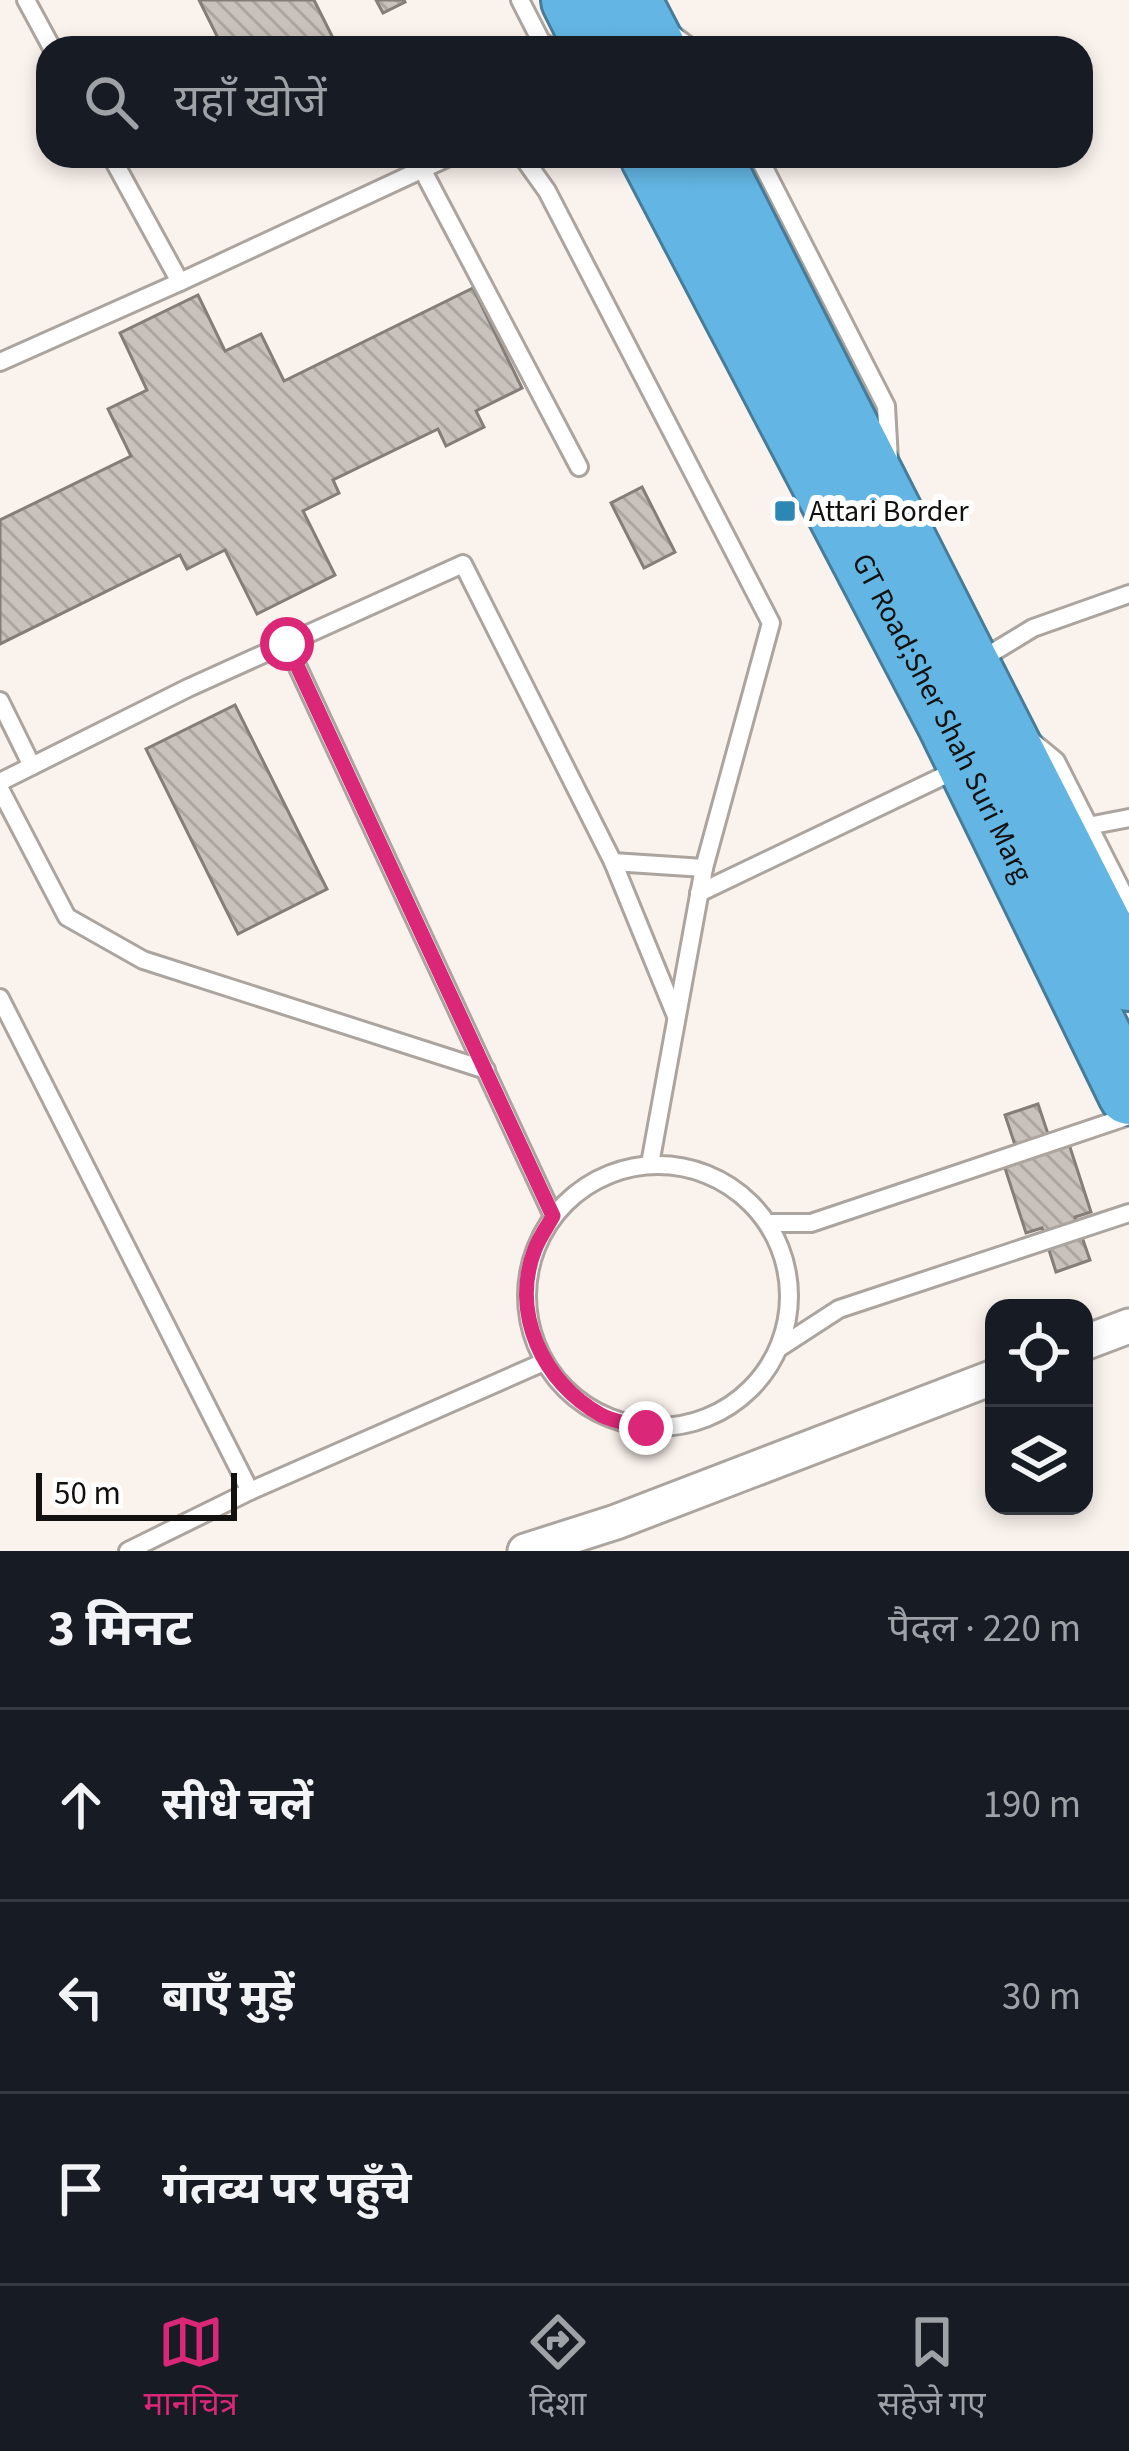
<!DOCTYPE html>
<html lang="hi">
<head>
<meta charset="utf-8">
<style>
  body { margin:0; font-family:"Source Sans 3","Noto Sans Devanagari",sans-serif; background:#20242c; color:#f1f3f6 }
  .controls { position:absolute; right:36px; bottom:36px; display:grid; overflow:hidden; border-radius:24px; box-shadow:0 6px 18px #0003 }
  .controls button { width:108px; height:108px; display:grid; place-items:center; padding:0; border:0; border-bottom:3px solid #363941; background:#171b24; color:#f1f3f6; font:60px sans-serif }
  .scale { position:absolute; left:36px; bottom:30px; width:201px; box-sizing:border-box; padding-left:12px; border:6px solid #13110f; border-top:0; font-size:33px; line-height:42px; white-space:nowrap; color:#13110f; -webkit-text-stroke:9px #fff; paint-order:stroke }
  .stop { position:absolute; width:36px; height:36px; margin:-27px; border:9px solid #db2777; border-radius:50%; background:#fff }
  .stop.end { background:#db2777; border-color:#fff; box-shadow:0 3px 12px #0008 }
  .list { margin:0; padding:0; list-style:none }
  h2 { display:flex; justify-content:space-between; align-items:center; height:156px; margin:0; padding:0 48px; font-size:51px }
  h2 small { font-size:39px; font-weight:400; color:#9ea1a6 }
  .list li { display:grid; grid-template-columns:78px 1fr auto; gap:36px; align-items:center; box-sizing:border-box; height:192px; padding:0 48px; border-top:3px solid #363941 }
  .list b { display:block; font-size:45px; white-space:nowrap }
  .list em { font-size:39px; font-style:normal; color:#9ea1a6 }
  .icon { flex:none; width:66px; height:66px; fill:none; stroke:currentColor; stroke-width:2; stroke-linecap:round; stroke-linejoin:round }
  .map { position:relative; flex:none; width:1129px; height:1551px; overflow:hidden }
  .search { position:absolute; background:#171b24; box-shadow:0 6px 18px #0003; left:36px; right:36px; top:36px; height:132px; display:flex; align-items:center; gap:30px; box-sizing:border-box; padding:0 42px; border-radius:36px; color:#9ea1a6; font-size:45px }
  .sheet { height:732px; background:#171b24 }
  nav { display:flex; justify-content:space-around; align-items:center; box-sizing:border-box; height:168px; border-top:3px solid #363941; background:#171b24; font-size:33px; color:#9ea1a6 }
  nav a { display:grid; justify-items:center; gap:6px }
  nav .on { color:#db2777 }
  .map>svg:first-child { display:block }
  .building { fill:url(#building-back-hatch); stroke:#847d78; stroke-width:3 }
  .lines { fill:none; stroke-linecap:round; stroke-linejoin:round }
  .lane-casing { stroke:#aba49f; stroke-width:22 }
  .street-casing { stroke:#aba49f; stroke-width:39 }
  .highway-casing { stroke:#477c99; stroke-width:66 }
  .lane { stroke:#fff; stroke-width:16 }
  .street { stroke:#fff; stroke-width:33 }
  .highway { stroke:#63b5e3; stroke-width:60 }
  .route { stroke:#db2777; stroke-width:15 }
  .poi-dot { fill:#2d87b5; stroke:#fff; stroke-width:4.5 }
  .labels { text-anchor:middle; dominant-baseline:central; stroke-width:12; stroke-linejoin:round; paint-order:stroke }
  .poi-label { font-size:30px; fill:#13110f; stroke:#fff; text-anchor:start }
  .street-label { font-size:30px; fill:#13110f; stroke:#fff }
</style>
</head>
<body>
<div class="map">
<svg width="1129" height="1551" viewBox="0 0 1129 1551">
  <defs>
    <pattern id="building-back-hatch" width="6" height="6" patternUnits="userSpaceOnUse" patternTransform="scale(3)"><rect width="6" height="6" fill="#c8c1bc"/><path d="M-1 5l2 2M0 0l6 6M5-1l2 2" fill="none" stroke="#aba5a0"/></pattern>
  </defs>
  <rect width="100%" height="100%" fill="#faf2ed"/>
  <g class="building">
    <polygon points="199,0 314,0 338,48 223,48"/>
    <polygon points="376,0 404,0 405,2 383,13"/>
    <polygon points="473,288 522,388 476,411 484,427 446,446 438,429 333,480 339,493 303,511 335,575 257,614 225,550 187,569 180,555 0,644 0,520 131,456 108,409 147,390 120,333 198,295 225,351 261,334 284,381"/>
    <polygon points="642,487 675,552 644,568 611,503"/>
    <polygon points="235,705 327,889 238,934 146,749"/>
    <polygon points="1038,1104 1053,1149 1069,1144 1091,1212 1075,1217 1090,1260 1056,1272 1042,1228 1026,1233 1004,1165 1020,1160 1005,1115"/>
  </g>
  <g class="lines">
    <defs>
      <g id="lane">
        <polyline points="26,0 52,48"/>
        <polyline points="520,0 541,41 552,48"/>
        <polyline points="666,29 691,48"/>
        <polyline points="111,156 180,282 451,156"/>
        <polyline points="522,156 547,191 771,623 704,868 650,1164"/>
        <polyline points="758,156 886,406 889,460"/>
        <polyline points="422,169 579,467"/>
        <polyline points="0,362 180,282"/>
        <polyline points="287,644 553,1216"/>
        <polyline points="977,662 1033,628 1129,594"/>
        <polyline points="0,701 32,766"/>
        <polyline points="1033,742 1056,761 1129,905"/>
        <polyline points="0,782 188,688 463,564 613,862 676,1016"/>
        <polyline points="0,789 67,917 143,960 486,1070"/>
        <polyline points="1088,826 1129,818"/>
        <polyline points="613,862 704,868"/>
        <polyline points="699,893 958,769"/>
        <polyline points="0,998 250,1491"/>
        <circle cx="658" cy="1296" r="131"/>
        <polyline points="768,1223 811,1223 1129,1116"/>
        <polyline points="779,1348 839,1309 1129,1213"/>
        <polyline points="128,1551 250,1491 544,1362"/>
      </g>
      <g id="street">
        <polyline points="1084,1343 1129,1326"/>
        <polyline points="525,1551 616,1522 994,1377"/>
      </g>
      <g id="highway">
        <polyline points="572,0 596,48"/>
        <polyline points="630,0 655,48"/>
        <path id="s1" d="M651,156L948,723L1129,1094"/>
        <polyline points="710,156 1129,980"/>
      </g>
    </defs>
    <use href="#lane" class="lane-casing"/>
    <use href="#street" class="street-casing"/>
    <use href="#highway" class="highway-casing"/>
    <use href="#lane" class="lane"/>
    <use href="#street" class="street"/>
    <use href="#highway" class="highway"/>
  </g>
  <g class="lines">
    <path class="route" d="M287,644L553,1216C547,1227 539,1238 535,1249C510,1313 543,1383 601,1415C614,1422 631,1424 646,1428"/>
  </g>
  <rect class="poi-dot" x="773" y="499" width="24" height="24" rx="6"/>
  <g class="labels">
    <g class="poi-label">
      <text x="809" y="511">Attari Border</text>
    </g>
    <g class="street-label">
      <text stroke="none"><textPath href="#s1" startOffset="633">GT Road;Sher Shah Suri Marg</textPath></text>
    </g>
  </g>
</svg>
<div class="controls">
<button><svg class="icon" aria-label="locate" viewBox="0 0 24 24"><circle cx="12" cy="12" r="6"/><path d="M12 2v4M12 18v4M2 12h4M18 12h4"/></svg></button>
<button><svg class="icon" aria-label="layers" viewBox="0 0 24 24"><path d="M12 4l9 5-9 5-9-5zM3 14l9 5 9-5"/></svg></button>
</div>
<div class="scale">50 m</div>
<div class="stop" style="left:287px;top:644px"></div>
<div class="stop end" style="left:646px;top:1428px"></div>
<div class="search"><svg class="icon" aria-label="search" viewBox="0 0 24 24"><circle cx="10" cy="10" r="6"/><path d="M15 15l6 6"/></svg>यहाँ खोजें</div>
</div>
<section class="sheet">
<h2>3 मिनट<small>पैदल · 220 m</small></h2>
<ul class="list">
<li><svg class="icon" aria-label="ahead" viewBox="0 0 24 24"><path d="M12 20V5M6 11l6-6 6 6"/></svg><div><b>सीधे चलें</b></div><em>190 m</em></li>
<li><svg class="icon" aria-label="left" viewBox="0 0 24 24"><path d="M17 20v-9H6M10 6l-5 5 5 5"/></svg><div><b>बाएँ मुड़ें</b></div><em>30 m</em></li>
<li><svg class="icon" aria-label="arrive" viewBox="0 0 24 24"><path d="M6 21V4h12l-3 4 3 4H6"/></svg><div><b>गंतव्य पर पहुँचे</b></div></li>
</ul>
</section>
<nav>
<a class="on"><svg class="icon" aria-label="map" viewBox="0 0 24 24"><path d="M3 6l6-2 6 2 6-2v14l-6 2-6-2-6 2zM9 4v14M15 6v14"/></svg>मानचित्र</a>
<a><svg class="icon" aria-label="directions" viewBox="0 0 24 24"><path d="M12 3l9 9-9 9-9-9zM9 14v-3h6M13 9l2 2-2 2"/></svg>दिशा</a>
<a><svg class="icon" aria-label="saved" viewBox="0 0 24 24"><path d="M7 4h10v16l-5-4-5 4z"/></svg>सहेजे गए</a>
</nav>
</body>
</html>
